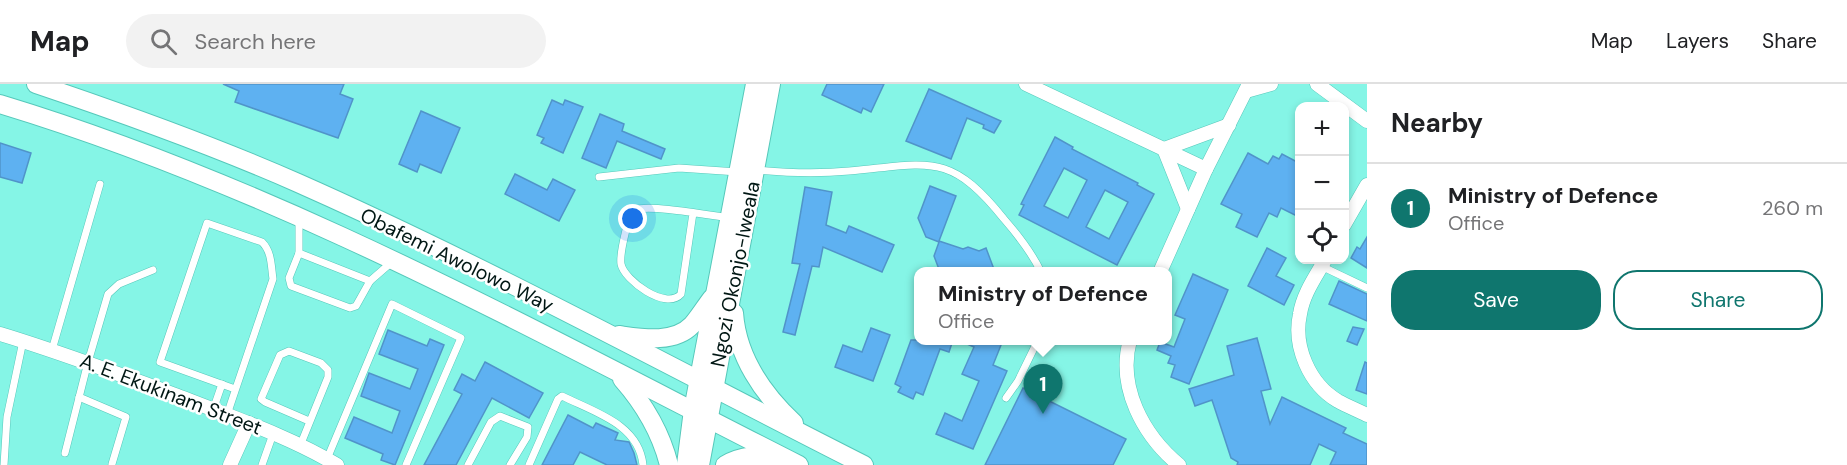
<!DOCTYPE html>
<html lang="en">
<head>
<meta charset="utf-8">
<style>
  body { margin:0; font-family:"DM Sans",sans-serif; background:#f2f2f2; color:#202124 }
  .controls { position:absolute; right:18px; top:18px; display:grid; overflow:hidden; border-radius:12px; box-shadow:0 3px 9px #0003 }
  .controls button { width:54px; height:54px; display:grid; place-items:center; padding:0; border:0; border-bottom:2px solid #e0e0e0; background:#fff; color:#202124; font:30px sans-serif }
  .you { position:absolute; left:633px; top:135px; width:21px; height:21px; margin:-15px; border:4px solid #fff; border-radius:50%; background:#1a73e8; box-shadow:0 0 0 9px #1a73e833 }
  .badge { display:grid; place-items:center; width:39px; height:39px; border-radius:50%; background:#0f766e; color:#fff; font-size:20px; font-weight:700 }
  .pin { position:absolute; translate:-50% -50px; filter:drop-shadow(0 2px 3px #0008) }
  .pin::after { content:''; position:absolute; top:32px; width:21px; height:18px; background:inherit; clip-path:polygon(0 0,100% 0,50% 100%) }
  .popup { position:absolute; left:914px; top:183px; width:258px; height:78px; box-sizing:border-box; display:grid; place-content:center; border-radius:12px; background:#fff; filter:drop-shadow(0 2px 4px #0005); font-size:20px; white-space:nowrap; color:#757577 }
  .popup b { font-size:22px; color:#202124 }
  .popup::after { content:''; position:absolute; left:50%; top:100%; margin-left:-12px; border:12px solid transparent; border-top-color:#fff }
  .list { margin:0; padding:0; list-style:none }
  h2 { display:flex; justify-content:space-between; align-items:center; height:78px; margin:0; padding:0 24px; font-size:26px }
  h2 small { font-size:20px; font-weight:400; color:#757577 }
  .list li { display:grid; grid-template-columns:39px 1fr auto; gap:18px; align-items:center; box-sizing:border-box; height:90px; padding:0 24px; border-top:2px solid #e0e0e0 }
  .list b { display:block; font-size:22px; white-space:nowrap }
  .list p { margin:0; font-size:20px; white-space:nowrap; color:#757577 }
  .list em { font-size:20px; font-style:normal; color:#757577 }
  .actions { display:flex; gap:12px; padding:18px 24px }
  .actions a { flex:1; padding:14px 0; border:2px solid #0f766e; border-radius:24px; text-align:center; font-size:21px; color:#0f766e }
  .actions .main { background:#0f766e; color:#fff }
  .icon { flex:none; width:33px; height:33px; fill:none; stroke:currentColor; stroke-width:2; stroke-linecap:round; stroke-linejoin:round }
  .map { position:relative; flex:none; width:1367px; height:381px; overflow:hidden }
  header { display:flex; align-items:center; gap:36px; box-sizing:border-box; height:84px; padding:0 30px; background:#fff; border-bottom:2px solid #e0e0e0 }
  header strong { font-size:28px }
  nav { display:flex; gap:33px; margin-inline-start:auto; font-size:21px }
  .search { width:420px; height:54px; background:#f2f2f2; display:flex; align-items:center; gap:15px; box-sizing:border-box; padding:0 21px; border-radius:33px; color:#757577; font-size:22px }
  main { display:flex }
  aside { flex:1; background:#fff }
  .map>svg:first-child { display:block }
  .building { fill:#5eb1f1; stroke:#5094c9; stroke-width:1.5; fill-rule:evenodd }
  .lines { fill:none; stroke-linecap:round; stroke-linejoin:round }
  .lane-casing { stroke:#56c8ba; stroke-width:8 }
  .street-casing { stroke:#56c8ba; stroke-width:15 }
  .secondary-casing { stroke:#56c8ba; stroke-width:20 }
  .lane { stroke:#fff; stroke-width:7 }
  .street { stroke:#fff; stroke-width:14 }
  .secondary { stroke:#fff; stroke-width:18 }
  .labels { text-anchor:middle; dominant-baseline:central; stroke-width:5; stroke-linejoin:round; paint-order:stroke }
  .street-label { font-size:20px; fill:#011714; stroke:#fff }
</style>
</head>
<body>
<header>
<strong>Map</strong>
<div class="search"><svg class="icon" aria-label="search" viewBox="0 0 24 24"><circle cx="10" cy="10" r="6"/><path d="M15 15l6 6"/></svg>Search here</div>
<nav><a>Map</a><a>Layers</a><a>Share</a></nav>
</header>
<main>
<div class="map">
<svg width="1367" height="381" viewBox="0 0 1367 381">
  <rect width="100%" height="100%" fill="#85f5e6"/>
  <g class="building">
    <polygon points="223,0 344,0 340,10 353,15 338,54 235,18 239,7"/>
    <polygon points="827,0 884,0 871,28 863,24 861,29 822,11"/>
    <polygon points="929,5 1001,37 994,49 983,44 984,41 967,34 951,75 906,57"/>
    <polygon points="552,16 563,21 565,16 583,23 563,69 541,59 544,54 537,51"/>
    <polygon points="421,27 460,44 441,89 420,80 417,88 399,80"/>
    <polygon points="600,30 624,40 622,47 665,65 661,75 617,57 606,84 582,74"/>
    <path d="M1055,53L1073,63L1072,65L1138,99L1137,101L1154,110L1117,181L1019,131L1024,121L1021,120ZM1064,84L1087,96L1068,134L1044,122ZM1105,106L1128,118L1109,155L1086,143Z"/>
    <polygon points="0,59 31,69 22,99 0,93"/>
    <polygon points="1248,69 1268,80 1273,72 1279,75 1282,70 1299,79 1299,133 1281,124 1277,133 1269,129 1257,153 1236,143 1242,130 1221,120"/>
    <polygon points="515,90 547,106 553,95 575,106 559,137 505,110"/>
    <polygon points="930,102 956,112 939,157 963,165 968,163 979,167 986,164 995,188 940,188 934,172 939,158 926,153 918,134"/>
    <polygon points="805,103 832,108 826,141 846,149 849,142 894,161 882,188 823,163 819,183 812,182 795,251 783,248 800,180 792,179"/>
    <polygon points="1367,153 1367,184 1351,174 1357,163 1360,165"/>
    <polygon points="1267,164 1286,174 1276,192 1294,201 1284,221 1248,202"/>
    <polygon points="1193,190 1228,206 1189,300 1171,293 1175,281 1168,279 1171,272 1157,266 1160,258 1174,263 1185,235 1175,231"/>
    <polygon points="1339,197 1367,210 1367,237 1329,220"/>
    <polygon points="1353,243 1364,245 1357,261 1347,257"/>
    <polygon points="871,244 890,251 873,297 835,283 843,261 862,268"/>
    <polygon points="388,246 427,262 430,255 444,261 395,381 381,376 383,370 345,354 354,333 392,349 400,327 361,312 369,289 410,305 418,285 379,270"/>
    <polygon points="1257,254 1271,305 1261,307 1270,340 1282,313 1346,344 1343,349 1367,360 1367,381 1330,381 1336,368 1319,360 1310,381 1237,381 1238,378 1231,374 1212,316 1195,322 1189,305 1234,291 1227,262"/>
    <polygon points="911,256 953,256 949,268 940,265 923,311 916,308 913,315 898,308 901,303 895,300"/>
    <polygon points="958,256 1003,256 993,281 1007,287 973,365 936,350 945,329 962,337 979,297 962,290 974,263"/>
    <polygon points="485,278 543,309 529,334 492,314 456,381 424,381 462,310 454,306 462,290 475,297"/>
    <polygon points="1365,278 1367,279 1367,310 1356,306"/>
    <polygon points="1023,304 1126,355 1113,381 985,381"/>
    <polygon points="568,331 593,344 596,339 618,349 615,356 629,358 634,369 637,381 607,381 580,368 573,381 542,381"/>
  </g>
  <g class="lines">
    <defs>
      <g id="lane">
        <path d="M757,86C788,89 818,90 849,87C928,80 949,66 1004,135C1017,150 1032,169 1041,188"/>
        <polyline points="599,93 679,84 738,88"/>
        <path d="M693,129L681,210C666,227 624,196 621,180C619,168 627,145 629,132L633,126C651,120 707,131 729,134"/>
        <polyline points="299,134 299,169 370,197 393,177"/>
        <polyline points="299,169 289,194 291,202 350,224 356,222 370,197"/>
        <polyline points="1321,182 1367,204"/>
        <polyline points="52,266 100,100"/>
        <polyline points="79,313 126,333 112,380"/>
        <polyline points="1006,314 1018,297 1038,256"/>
        <polyline points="213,326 222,300"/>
        <path d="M227,331L233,313L273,195C271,182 272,168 262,158L207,139L160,278L235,305"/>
        <polyline points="300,362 328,293 328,286 321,279 289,267 280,271 261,315 265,318 309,337"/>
        <polyline points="65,369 88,278 108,210 119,200 153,186"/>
        <polyline points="327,375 392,220 461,254 406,381"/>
        <polyline points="4,381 7,333 23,257"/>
        <polyline points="262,381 273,350"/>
        <polyline points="468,381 491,338 500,332 528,343 527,353 510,381"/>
        <path d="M529,381L558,315L562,312C594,328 639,340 643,381"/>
      </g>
      <g id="street">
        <polyline points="1026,0 1206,85 1160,188"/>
        <polyline points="1317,0 1367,37"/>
        <polyline points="1246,7 1271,0"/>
        <polyline points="1206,85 1249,0"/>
        <polyline points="1188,125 1164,65 1229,41"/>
        <polyline points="1344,141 1367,101"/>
        <path d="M1325,176C1316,192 1303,210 1300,230C1293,262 1309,300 1338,317C1347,322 1357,326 1367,331"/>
        <path d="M0,250C63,269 124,292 186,315C237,335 290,353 337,381"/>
        <path d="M1130,256C1117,303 1143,351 1179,381"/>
        <polyline points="230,381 249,339"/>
      </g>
      <g id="secondary">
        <path d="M36,0C125,30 212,61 298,99C490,184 676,286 864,381"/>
        <path d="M0,20C281,105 538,249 799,381"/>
        <path d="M734,229C737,272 763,310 794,339"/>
        <path d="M619,251C641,254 674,260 692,241C699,233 705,223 712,214"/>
        <path d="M622,295C644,320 661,349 669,381"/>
        <polyline points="686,381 693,326 755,0"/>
        <polyline points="700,381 771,0"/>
        <path d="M725,381C742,371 760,371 778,373"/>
      </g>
    </defs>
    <use href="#lane" class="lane-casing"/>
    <use href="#street" class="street-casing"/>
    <use href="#secondary" class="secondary-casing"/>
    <use href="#lane" class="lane"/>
    <use href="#street" class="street"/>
    <use href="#secondary" class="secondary"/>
  </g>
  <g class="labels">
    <g class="street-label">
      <text transform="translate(457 176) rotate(26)">Obafemi Awolowo Way</text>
      <text transform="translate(735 190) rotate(-79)">Ngozi Okonjo-Iweala</text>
      <text transform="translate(171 310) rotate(21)">A. E. Ekukinam Street</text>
    </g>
  </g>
</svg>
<div class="controls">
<button>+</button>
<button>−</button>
<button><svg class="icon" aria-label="locate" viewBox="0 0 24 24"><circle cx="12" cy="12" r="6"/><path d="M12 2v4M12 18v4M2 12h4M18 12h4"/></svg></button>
</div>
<div class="you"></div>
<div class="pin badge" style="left:1043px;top:330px">1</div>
<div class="popup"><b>Ministry of Defence</b>Office</div>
</div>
<aside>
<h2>Nearby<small></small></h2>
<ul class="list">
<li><span class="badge">1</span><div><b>Ministry of Defence</b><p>Office</p></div><em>260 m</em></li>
</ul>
<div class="actions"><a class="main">Save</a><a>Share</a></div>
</aside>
</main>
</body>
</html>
